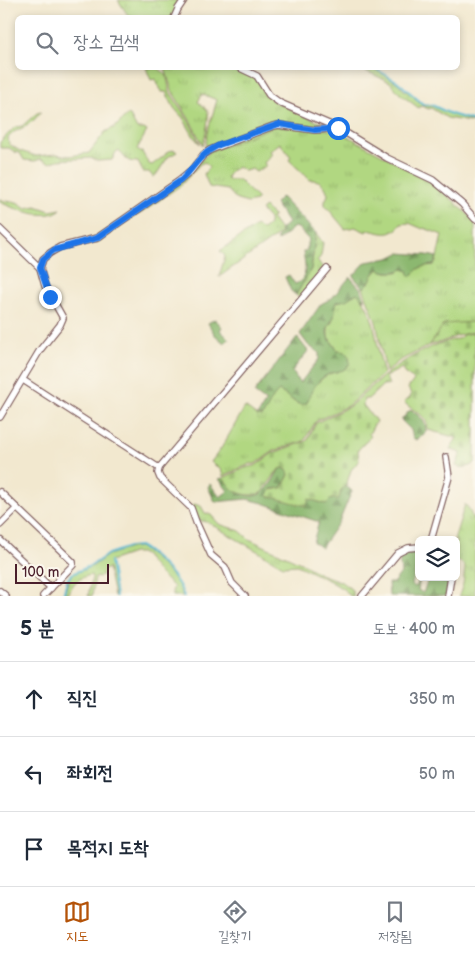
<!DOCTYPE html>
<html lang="ko">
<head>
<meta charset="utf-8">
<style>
  body { margin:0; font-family:"Balsamiq Sans","Poor Story",sans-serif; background:#f6f6f7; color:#1f2937 }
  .controls { position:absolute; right:15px; bottom:15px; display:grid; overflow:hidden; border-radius:8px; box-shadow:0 2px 8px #0003 }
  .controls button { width:45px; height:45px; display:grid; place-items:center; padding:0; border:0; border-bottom:1px solid #e0e1e3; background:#fff; color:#1f2937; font:25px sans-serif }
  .scale { position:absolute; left:15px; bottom:12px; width:94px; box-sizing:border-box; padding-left:5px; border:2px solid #4a1f2b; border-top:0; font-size:14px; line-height:18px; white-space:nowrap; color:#4a1f2b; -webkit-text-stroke:4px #fbf7ec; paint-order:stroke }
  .stop { position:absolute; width:15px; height:15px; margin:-11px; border:4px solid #1a73e8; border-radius:50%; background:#fff }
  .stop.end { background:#1a73e8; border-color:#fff; box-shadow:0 1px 5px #0008 }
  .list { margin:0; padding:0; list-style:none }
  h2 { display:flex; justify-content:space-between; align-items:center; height:65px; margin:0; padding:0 20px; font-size:21px }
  h2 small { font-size:16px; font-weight:400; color:#747a83 }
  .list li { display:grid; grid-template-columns:32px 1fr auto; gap:15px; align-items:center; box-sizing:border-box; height:75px; padding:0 20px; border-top:1px solid #e0e1e3 }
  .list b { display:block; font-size:19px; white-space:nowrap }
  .list em { font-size:16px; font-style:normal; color:#747a83 }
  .icon { flex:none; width:28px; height:28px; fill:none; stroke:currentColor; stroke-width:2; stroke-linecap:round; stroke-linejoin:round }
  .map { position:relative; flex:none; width:475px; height:596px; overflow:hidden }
  .search { position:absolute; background:#fff; box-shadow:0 2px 8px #0003; left:15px; right:15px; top:15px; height:55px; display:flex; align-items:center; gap:12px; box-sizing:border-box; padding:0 18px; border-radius:8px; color:#747a83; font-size:19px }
  .sheet { height:290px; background:#fff }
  nav { display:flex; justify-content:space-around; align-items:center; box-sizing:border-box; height:70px; border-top:1px solid #e0e1e3; background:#fff; font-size:14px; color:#747a83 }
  nav a { display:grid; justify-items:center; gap:2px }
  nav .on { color:#b45309 }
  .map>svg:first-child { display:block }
  .grass { fill:url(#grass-tufts); stroke:#7e7b56 }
  .forest { fill:url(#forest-firs); stroke:#6b6c4d }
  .cemetery { fill:url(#cemetery-stones); stroke:#7e7b56 }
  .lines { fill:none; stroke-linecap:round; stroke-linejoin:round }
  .stream { stroke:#56b9d4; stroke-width:2 }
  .minor-casing { stroke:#856564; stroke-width:8 }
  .minor { stroke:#fff; stroke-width:5.5 }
  .route { stroke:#1a73e8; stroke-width:6 }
</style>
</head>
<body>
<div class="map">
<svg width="475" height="596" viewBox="0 0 475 596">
  <defs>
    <pattern id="grass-tufts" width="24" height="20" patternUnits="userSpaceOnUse" patternTransform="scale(1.25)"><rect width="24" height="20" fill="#b1d781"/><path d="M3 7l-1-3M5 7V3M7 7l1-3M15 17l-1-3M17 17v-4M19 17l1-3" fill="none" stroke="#9ab870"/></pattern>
    <pattern id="forest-firs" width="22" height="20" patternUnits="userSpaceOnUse" patternTransform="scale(1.25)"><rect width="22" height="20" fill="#8cb86f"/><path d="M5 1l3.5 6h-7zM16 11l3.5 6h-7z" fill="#74955b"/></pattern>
    <pattern id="cemetery-stones" width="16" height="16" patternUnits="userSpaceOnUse" patternTransform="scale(1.25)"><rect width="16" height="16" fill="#b1d781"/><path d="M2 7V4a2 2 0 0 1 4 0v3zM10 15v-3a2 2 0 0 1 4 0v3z" fill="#9ab870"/></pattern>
  </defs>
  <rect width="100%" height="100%" fill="#fbf7ec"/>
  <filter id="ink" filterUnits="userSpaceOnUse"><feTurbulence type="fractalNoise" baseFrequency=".02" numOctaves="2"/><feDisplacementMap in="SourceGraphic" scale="10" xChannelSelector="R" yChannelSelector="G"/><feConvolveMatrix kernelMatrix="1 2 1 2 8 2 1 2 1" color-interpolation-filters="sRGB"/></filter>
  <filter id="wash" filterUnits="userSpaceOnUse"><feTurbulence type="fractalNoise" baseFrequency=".0096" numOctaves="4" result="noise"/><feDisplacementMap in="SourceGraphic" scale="20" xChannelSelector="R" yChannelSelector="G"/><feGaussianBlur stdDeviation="1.12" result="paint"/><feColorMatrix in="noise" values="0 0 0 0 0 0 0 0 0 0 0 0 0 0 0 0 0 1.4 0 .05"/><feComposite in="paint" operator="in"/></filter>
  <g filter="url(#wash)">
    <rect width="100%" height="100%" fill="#f2e8cf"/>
    <g class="grass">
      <polygon points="118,0 182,0 172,18 129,17"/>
      <polygon points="146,68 158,68 166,74 170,92 190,123 200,144 194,137 183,118 174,108 166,92 162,92 155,79 151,80"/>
      <path d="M165,68H235L253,75L273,101L329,127L313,129L283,123L205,153L207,133L217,100L202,94L198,102C201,104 205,107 207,110C211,115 204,138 203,146L191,122L172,91Z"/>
      <polygon points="359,68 374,69 397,82 404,90 411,93 418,102 423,105 432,106 450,114 475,122 475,123 447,118 431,108 429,109 421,106 418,108 416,106 400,94 390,82"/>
      <path d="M41,112L34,120L24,127L14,132L8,138L9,144L20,151L36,156L56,154L70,156L82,154L89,153L105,132L115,127L129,114L137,129H144L147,131L137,149L142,152L149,164L152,165L164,156L168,151L175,150L177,152L168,157L156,175L153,177L149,172H143L138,162C126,162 126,159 119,150L116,152L112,160L98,161L90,158L58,160L49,163L41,159L35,161L24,160L20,153L15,152L9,148H0V142L15,127L22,126L37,113Z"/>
      <path d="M275,126L336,130L433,182L475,221V296L473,299L475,302V323L444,324L430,345L399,361L386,372L376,322L363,288C372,283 369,276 379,269L386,272H397L402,269L416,270L423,266L434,265L436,262L442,235L424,228L423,229L409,223L401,224C391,238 383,233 368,230L366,232L355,227L345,229L325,205V201L328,195C326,185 320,179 310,180L289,160L291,157L280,143L270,151L272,154L264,163L266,166L256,172L252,169L245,171L238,167L232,170L227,177L228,180H239L258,199L256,201L248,203L237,200L228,190L209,187L204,174L209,167L205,162L200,164L181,185L143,212L125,222L98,242H90L164,194L211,151Z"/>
      <path d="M0,198L4,201L17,202L26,208L36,206L50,211L61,209C48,222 14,209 0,202Z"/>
      <polygon points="265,207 274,216 271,218 280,230 281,233 219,277 225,256 220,251 256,226 263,230 269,225 269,219 261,210"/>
      <polygon points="316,233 323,243 321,256 317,261 324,268 300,298 296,295 311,269"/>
      <path d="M357,293C378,314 375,347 384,373L349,405L316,421L304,441L274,451L255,464H250L223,476L221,470L211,462L222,447L245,407L257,416H262L272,397L279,391C288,395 292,402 301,405L308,401C311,388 323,373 337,372L338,351L328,337V327L332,322L336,302L341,301Z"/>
      <polygon points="194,504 201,506 205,513 211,515 219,524 240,531 249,539 303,564 320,574 340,581 351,589 354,596 350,596 345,590 328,580 297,565 283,566 207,522 196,520 191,508"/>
      <polygon points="465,504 469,509 473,519 475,515 475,596 459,596 463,584 465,567 461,562 456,561 456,540 454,540"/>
      <path d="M139,547C149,553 169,571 176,581C179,585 181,591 183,596H173L172,591L174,587L159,573L144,555L140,553H133L110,561L116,596H114L108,568L104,570L102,576L95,578L92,596H88L92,577L91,575C78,578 72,583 68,596H64L68,581L72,574L93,566L108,555L130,548Z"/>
    </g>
    <g class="forest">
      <path d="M281,197L316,233L311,269L296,295L291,291L285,277L289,275L295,284C309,279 305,264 303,252L307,250V243L309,240L298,228L294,227L278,241L277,238L281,233L280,230L288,223L275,203Z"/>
      <path d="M399,253L427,255L437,257L434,265C425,266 418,266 413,275L410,276L408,271L403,269C397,273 384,273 379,269C369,275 373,282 363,288L353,276L366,262L389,258Z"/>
      <path d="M350,277L361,289L365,301L357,293L346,300L336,302L334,317L328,327L327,332L328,337L338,351C346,351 349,354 350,363C345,373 337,370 329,374C316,380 311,391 307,403L301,405C292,402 288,395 279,391C271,397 269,408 262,416H257L266,402L254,393L297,337L308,351L292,371L300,383L319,359V353L308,345L300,334L321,304L332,298Z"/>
      <polygon points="215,319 222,327 220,330 229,339 224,343 215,335 208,323"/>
      <path d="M410,410C419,415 427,420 426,432L417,440L413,438L411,430L401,420Z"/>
      <path d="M280,468H284L288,471L289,475L282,488L271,489L268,496L309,499L326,504L331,499L341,493V490L346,486L352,491L339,522L321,548L313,542L319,522L263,503L247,499L215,502L208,487L210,484L220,497L228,491L219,479L223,478C231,487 246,501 260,494C269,489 275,477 280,468Z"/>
      <polygon points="419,548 419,565 416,566 412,585 416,587 420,578 418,590 423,593 429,577 450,577 446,596 389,596 388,583 393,583 401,573 399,555 404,551"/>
    </g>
    <g class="cemetery">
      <path d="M472,322L475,323V332C459,333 446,342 430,345L444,324Z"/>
      <path d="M475,333V463C468,467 464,469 456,466L461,453L450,449L457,438L428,430C428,413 412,412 404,402L410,398L411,394L408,388L414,380L404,373L402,368L387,376L386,374C407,358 431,344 457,339C461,338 460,337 463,335C467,333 471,334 475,333Z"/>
      <path d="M385,375L389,385H383L368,399H364L363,405L376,421L369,434L371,436L358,450L359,461L351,470L346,486L341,490L339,499H331L326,504L309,499L306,506L267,496L271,490L282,488L289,475L288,471L284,468L279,469L263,491C256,498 239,495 231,488C228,485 226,481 223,478L247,467L255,466L273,453L307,441L316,423L350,406Z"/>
    </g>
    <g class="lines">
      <g class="stream">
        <polyline points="374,68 397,81 423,104 432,105 451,114 475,121"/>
        <polyline points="110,561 116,596"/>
        <path d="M63,596L67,580L72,574L92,565L108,554L129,547L139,546C150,552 171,571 177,582C180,586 182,591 184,596"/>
      </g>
    </g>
  </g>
  <g filter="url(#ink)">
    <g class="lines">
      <defs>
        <g id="minor">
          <polyline points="174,18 178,9 184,0"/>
          <polyline points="240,68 257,76 269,95 280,103 338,128 387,158 433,180 462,204 475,219"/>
          <polyline points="0,229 40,268"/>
          <polyline points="23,380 159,468 327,269"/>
          <polyline points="0,417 40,350 60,325 63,318 45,286 40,268 43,259 50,253 60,247 97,238 179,181 190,172 204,154 210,150 273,126 279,125 315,130 338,128"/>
          <polyline points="159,468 158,473 160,478 191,508 196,522 211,555 225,567 232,583 245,596"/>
          <polyline points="0,492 73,562 73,565 43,596"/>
          <polyline points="0,525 17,508"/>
          <polyline points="0,540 51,588"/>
          <polyline points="431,540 449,477 446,457"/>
          <polyline points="0,591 6,596"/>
          <polyline points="362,596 398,553 408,548 419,547"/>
          <polyline points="448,596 451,577"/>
        </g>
      </defs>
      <use href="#minor" class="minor-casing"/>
      <use href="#minor" class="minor"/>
    </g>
  </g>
  <g class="lines" filter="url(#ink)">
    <path class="route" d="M50,297L40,268L43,259L54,250L97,238L180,181C190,173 195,162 205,154C209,150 214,148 219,145L279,124L315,130L338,128"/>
  </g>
</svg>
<div class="controls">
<button><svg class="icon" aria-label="layers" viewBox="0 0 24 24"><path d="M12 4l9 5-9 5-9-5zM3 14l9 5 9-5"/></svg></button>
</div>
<div class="scale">100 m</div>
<div class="stop" style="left:338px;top:128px"></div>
<div class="stop end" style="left:50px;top:297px"></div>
<div class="search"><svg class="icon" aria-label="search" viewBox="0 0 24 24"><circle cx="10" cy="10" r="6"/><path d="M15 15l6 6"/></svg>장소 검색</div>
</div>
<section class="sheet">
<h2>5 분<small>도보 · 400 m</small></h2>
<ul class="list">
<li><svg class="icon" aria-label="ahead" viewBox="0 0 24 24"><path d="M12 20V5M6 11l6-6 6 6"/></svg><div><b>직진</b></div><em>350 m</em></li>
<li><svg class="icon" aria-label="left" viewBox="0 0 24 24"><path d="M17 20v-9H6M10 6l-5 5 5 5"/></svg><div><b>좌회전</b></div><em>50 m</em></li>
<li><svg class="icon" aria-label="arrive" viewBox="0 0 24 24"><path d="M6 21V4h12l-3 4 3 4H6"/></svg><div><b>목적지 도착</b></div></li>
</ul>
</section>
<nav>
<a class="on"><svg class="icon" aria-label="map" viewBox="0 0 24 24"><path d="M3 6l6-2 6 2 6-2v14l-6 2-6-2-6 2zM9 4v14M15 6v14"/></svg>지도</a>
<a><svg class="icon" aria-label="directions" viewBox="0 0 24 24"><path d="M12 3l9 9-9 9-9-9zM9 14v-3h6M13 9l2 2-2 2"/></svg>길찾기</a>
<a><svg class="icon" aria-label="saved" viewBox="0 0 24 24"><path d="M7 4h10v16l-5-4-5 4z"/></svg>저장됨</a>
</nav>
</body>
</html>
